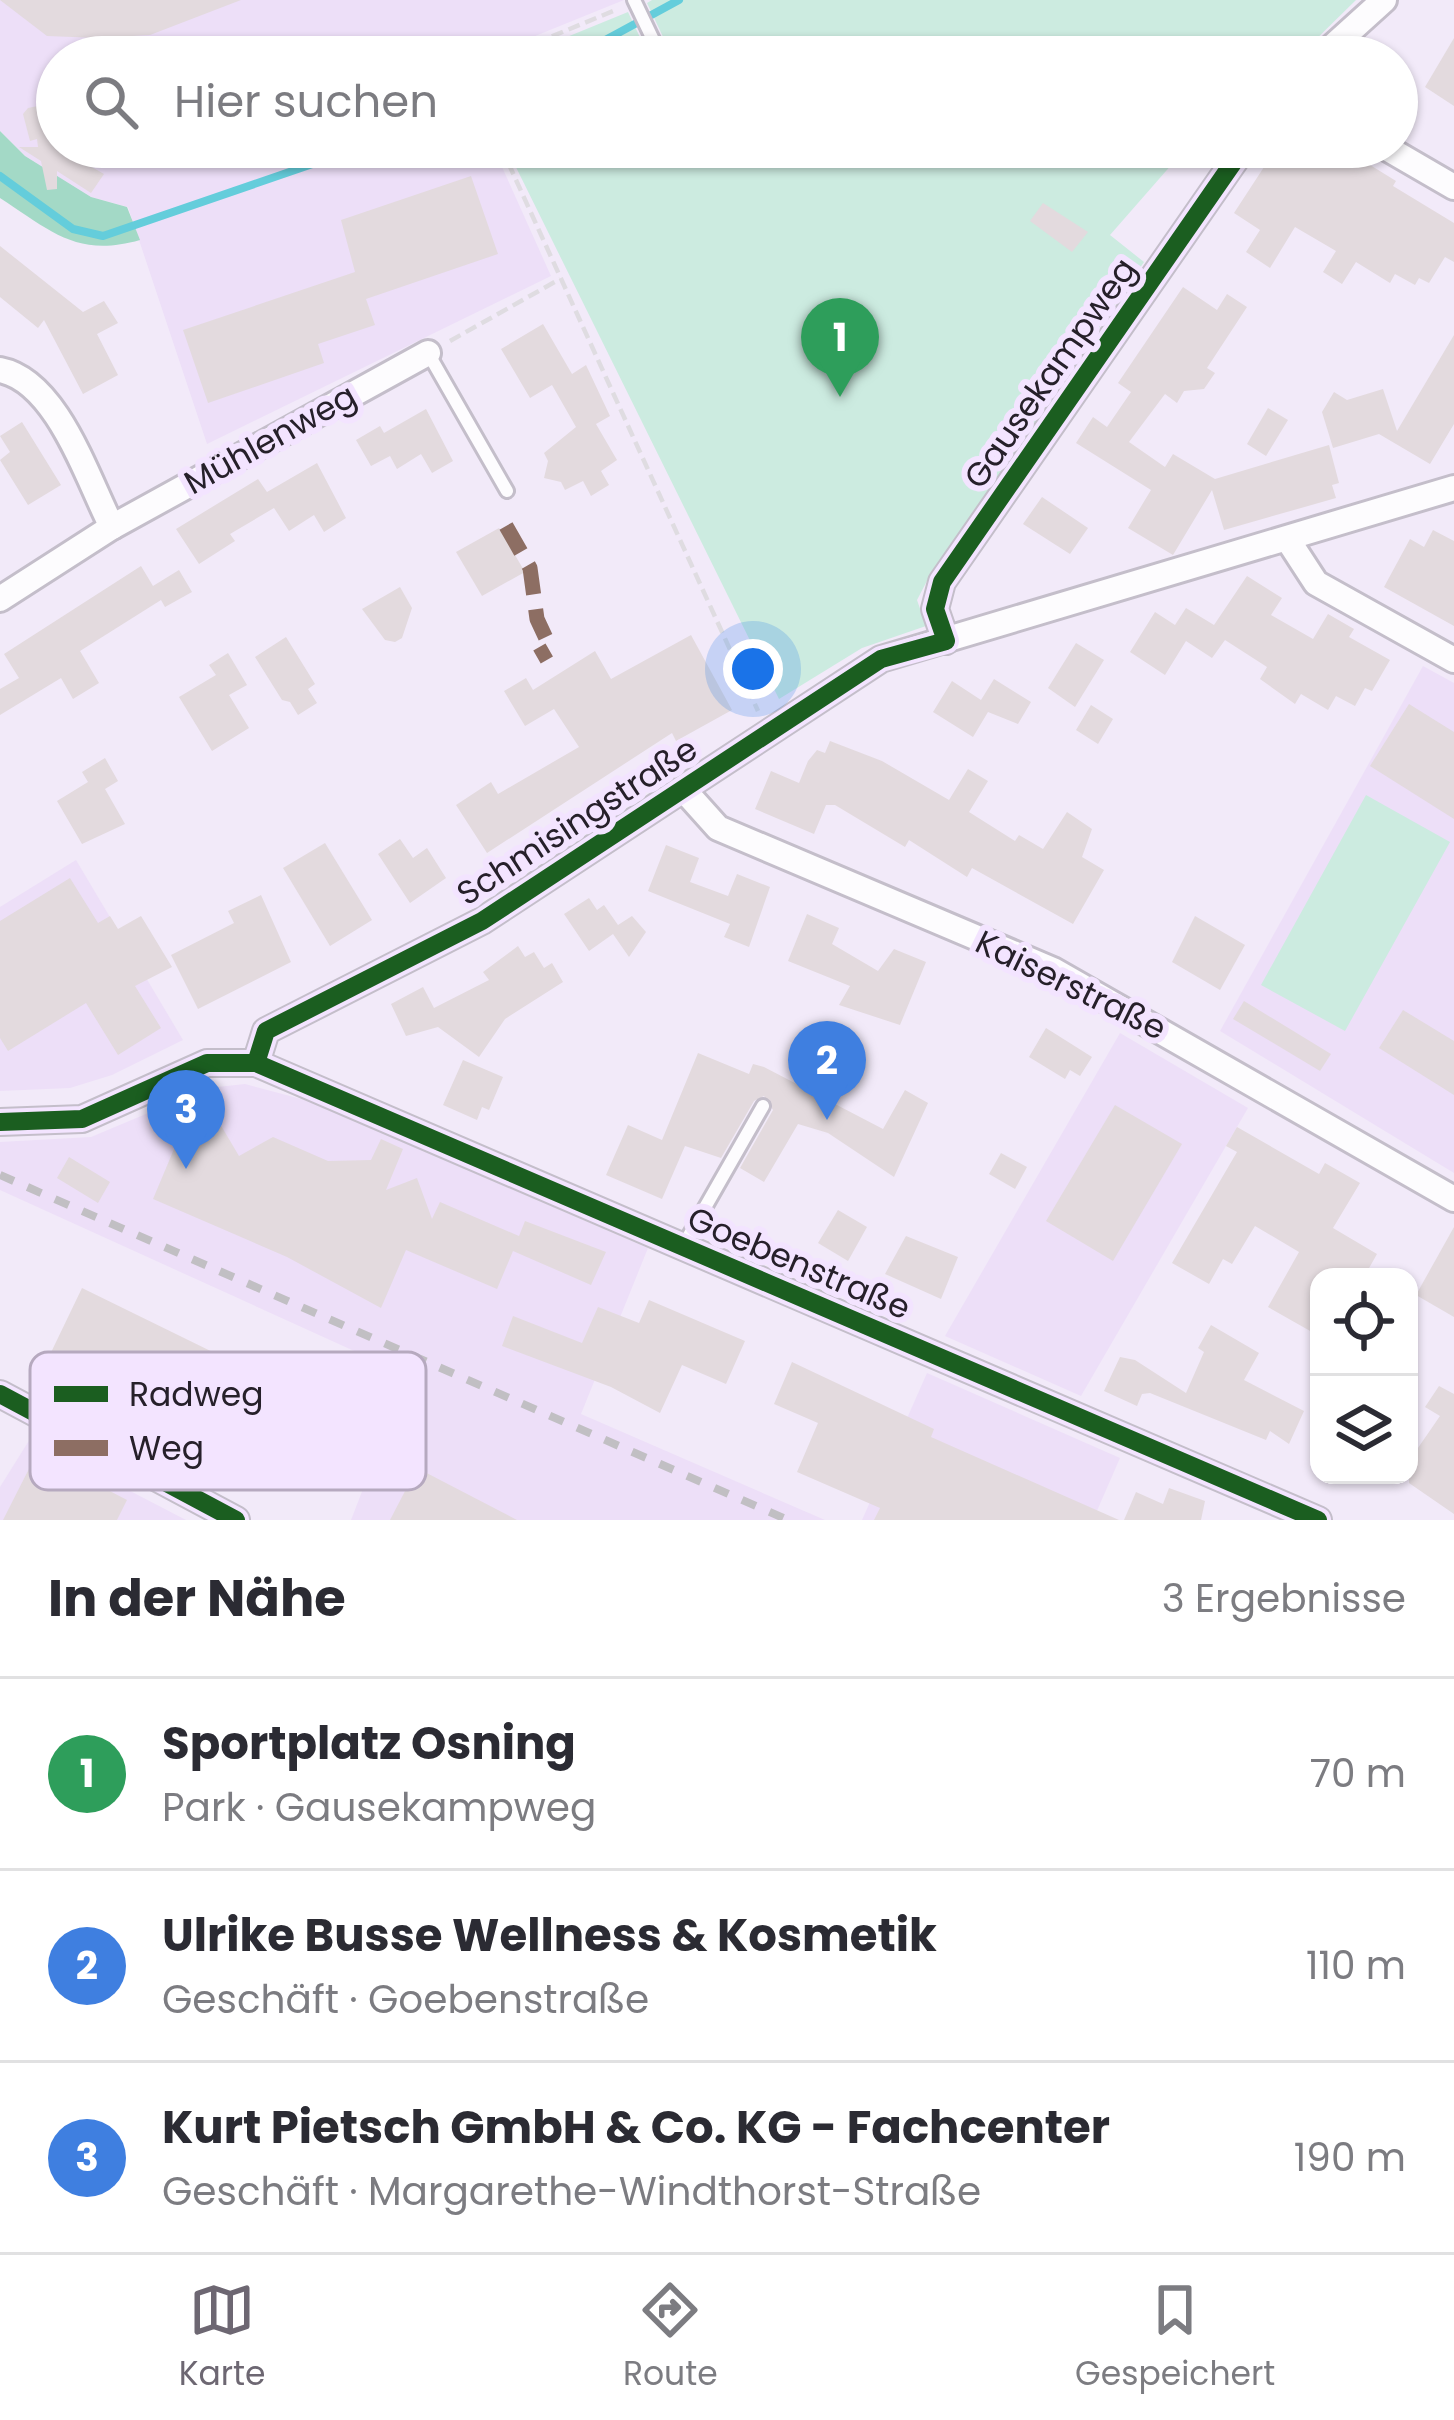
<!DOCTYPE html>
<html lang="de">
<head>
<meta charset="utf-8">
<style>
  body { margin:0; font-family:Poppins,sans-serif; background:#f7f7f7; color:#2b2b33 }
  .controls { position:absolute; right:36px; bottom:36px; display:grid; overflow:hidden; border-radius:24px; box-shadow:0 3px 9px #0004 }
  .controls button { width:108px; height:108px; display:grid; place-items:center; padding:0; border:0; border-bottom:3px solid #e1e1e2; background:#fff; color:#2b2b33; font:60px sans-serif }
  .you { position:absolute; left:753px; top:669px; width:42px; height:42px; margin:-30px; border:9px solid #fff; border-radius:50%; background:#1a73e8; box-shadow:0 0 0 18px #1a73e833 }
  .badge { display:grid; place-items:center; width:78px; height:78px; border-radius:50%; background:#6d6772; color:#fff; font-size:39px; font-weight:700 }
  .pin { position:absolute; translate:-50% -99px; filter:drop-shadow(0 3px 6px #0008) }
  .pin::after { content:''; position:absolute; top:63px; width:42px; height:36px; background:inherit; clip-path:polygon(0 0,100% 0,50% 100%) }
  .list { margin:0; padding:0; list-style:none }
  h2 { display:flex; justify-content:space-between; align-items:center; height:156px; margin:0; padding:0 48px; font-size:51px }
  h2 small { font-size:39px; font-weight:400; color:#7c7c81 }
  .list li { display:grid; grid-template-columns:78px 1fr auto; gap:36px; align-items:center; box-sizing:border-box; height:192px; padding:0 48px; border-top:3px solid #e1e1e2 }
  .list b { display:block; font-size:45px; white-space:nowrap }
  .list p { margin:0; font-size:39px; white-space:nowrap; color:#7c7c81 }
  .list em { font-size:39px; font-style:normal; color:#7c7c81 }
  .icon { flex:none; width:66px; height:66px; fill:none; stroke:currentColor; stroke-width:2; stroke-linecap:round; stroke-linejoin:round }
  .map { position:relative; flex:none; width:1454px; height:1520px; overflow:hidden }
  .search { position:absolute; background:#fff; box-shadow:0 3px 9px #0004; left:36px; right:36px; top:36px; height:132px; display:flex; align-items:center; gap:30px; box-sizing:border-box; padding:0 42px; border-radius:66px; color:#7c7c81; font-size:45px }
  .sheet { height:732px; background:#fff }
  nav { display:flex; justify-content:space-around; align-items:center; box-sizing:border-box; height:168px; border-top:3px solid #e1e1e2; background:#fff; font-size:33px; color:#7c7c81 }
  nav a { display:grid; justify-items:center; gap:6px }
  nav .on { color:#6d6772 }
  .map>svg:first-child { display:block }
  .built { fill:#eddff8 }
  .green { fill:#ccebe0 }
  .forest { fill:#a3d9c6 }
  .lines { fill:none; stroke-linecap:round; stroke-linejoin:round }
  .stream { stroke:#64cddb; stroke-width:8 }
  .building { fill:#e3dade }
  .lane-casing { stroke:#c4beca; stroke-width:18 }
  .street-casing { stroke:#c4beca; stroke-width:30 }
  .path { stroke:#dfdce1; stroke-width:4.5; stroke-dasharray:12 6; stroke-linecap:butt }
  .lane { stroke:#fdfcfe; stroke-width:12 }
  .street { stroke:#fdfcfe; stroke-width:24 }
  .rail { stroke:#c1bfc3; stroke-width:8; stroke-dasharray:15 15; stroke-linecap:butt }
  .quiet { stroke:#8d6e63; stroke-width:15; stroke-dasharray:30 15; stroke-linecap:butt }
  .cycleway-casing { stroke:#f3e4ff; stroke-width:26 }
  .cycleway { stroke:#1b5e20; stroke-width:18 }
  .labels { text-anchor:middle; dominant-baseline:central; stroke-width:12; stroke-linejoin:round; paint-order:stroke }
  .street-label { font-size:33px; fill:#26202a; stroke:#f3e4ff }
  .key { fill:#f3e4ff; stroke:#b6a9bf; stroke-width:3 }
  .key-label { font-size:33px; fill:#26202a }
</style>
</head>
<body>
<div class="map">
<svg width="1454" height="1520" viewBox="0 0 1454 1520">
  <rect width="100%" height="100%" fill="#f2eaf9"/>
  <g class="built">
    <polygon points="0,0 624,0 483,57 57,57 57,147 493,147 551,276 207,444 128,207 91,197 25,156 0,131"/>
    <polygon points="1423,666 1454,683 1454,1173 1220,1031"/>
    <polygon points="76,860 183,1040 112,1075 70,1088 0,1091 0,907"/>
    <polygon points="1120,1033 1248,1108 1081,1396 945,1336"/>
    <polygon points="245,1084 309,1101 648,1248 581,1414 825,1520 351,1520 407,1375 0,1190 0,1142 91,1137 208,1088"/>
    <polygon points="927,1373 1120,1458 1093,1520 862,1520"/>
    <polygon points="30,1439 186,1520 0,1520 0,1487"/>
  </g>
  <g class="green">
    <polygon points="652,0 1356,0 1298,57 518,57 628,12 646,50 665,41 647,3"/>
    <polygon points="506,147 1187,147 1110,235 1144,262 928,579 917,600 926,626 862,648 779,699"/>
    <polygon points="1366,795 1450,842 1345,1031 1261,985"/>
  </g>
  <path class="forest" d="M0,131L25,156L91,197L127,207L140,240C77,258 51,231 0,198Z"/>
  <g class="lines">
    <g class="stream">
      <polyline points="574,57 679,0"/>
      <polyline points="0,176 73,229 103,236 362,147"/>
    </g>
  </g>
  <g class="building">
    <polygon points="0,0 241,0 150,35 98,38 47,36"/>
    <polygon points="1454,38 1454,106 1425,87"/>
    <polygon points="57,102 57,147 104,174 91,193 57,171 57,189 47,190 41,161 19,147 38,147 37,139 30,141 23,114 28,108"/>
    <polygon points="1277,147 1341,147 1396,181 1393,186 1454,223 1454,262 1445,257 1429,283 1419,278 1415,285 1395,274 1390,283 1356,262 1342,284 1323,272 1336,251 1295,227 1270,268 1246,252 1260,230 1234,213"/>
    <polygon points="471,176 498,254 366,299 375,325 318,344 324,363 208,403 183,330 355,272 341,220"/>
    <polygon points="1043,203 1088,232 1072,252 1030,221"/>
    <polygon points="0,246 83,312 104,301 118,323 97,334 118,375 83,394 44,320 38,328 0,297"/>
    <polygon points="1183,287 1217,310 1227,294 1247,307 1207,368 1215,373 1204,389 1184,391 1177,403 1165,394 1129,442 1165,467 1173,454 1215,479 1329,445 1339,483 1332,485 1336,498 1224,530 1212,490 1173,555 1128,528 1151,490 1076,443 1093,417 1107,427 1131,392 1118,383"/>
    <polygon points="543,324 572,374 586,365 610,416 596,424 617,460 601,471 609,485 591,496 583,481 565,490 561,482 544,478 548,461 544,453 576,427 552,385 530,398 501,349"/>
    <polygon points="1454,335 1454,424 1430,464 1379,434 1333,448 1322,412 1334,392 1347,400 1383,389 1397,431"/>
    <polygon points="1268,408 1288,420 1266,456 1247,444"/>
    <polygon points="426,409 453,461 432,473 421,454 397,469 390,456 371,466 356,440 380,426 384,433"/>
    <polygon points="22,422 61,485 28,505 0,460 10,452 0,436"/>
    <polygon points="317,463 346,518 324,532 314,515 289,531 274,508 230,534 235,541 199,564 176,529 258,479 267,492"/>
    <polygon points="1042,497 1088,528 1070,554 1023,524"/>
    <polygon points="499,528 525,572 482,596 456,552"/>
    <polygon points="1433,530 1454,541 1454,626 1384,587 1410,539 1424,547"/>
    <polygon points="141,566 153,586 179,570 192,592 165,607 161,600 80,651 99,683 73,699 61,678 0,715 0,689 19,678 4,654"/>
    <polygon points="1247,576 1282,598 1271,615 1313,639 1328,614 1354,629 1349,637 1390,660 1372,691 1365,688 1355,706 1336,696 1328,710 1301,694 1295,704 1260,679 1267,667 1225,640 1212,658 1186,641 1165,675 1130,652 1155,612 1175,625 1186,608 1214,625"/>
    <polygon points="400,587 412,608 402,638 395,642 385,640 362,609"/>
    <polygon points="691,635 732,710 676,741 672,733 487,853 456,805 491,782 498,794 579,747 554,709 525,726 504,691 526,678 533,690 595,651 611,679"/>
    <polygon points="286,637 315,684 308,689 317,703 298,715 290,702 282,700 255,657"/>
    <polygon points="1076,643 1104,660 1075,707 1048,688"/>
    <polygon points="228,653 247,685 229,695 249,728 212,751 179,697 216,675 209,665"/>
    <polygon points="994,679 1031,702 1018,724 988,712 973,737 933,712 952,681 981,700"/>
    <polygon points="1409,704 1454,732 1454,819 1370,766"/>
    <polygon points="1091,705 1113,719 1098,744 1076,730"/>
    <polygon points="830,741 882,761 949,800 968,769 988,781 969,812 1015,841 1019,835 1043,849 1067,812 1092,829 1082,857 1104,870 1073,924 972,868 967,877 909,840 905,847 835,805 826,805 814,834 755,809 771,771 799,783 808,761 817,750 825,753"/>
    <polygon points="105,758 118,781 105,789 125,824 82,844 57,801 88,782 82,772"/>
    <polygon points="400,839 413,858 427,848 446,878 410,903 378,854"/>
    <polygon points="325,843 372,920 330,946 283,868"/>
    <polygon points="666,845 699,858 690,882 728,896 737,874 770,887 749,947 724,937 730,924 648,891"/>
    <polygon points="70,878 98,923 110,916 118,929 141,916 172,967 135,986 161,1028 118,1055 86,1003 8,1051 0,1038 0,921"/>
    <polygon points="261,895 291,962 198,1009 171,955 234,923 228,911"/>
    <polygon points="589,898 597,910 604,905 618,925 632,916 646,932 629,957 613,934 589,951 564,914"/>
    <polygon points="807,914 839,928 832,944 878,971 894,949 926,962 900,1025 839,1005 850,986 788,961"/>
    <polygon points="1195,916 1245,945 1220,990 1172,962"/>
    <polygon points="518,946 525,957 534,952 544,968 552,963 563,982 505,1019 479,1057 438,1027 406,1036 391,1004 423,987 434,1008 489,980 483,972"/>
    <polygon points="1244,1001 1331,1054 1320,1071 1233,1019"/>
    <polygon points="1403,1010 1454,1041 1454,1095 1379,1048"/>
    <polygon points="1046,1028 1092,1057 1080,1076 1070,1070 1065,1079 1029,1057"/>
    <polygon points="698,1053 749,1074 753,1064 764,1067 883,1129 905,1090 928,1103 894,1177 828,1133 798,1124 764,1182 740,1168 773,1110 764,1096 754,1101 721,1158 685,1146 662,1199 606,1175 628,1125 662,1140"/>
    <polygon points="463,1060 503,1077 489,1110 482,1107 477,1120 443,1105"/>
    <polygon points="1115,1105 1182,1144 1113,1261 1046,1221"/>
    <polygon points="213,1112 239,1156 273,1137 328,1161 371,1160 381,1139 403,1149 386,1190 417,1178 432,1219 440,1202 519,1236 525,1221 606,1252 591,1285 513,1251 497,1289 406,1250 381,1308 287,1257 153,1199 185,1123"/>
    <polygon points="1237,1127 1319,1174 1325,1163 1360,1183 1333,1228 1377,1254 1364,1277 1319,1277 1319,1336 1268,1307 1299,1252 1255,1226 1232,1264 1223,1259 1209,1284 1172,1263 1237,1152 1226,1146"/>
    <polygon points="1001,1153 1027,1167 1015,1189 989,1174"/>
    <polygon points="69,1157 110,1182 98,1203 57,1178"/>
    <polygon points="838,1210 867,1227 848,1261 818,1243"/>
    <polygon points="1454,1227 1454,1317 1416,1295"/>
    <polygon points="906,1236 958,1257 941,1299 885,1274"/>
    <polygon points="82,1288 288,1389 249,1468 44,1367"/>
    <polygon points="649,1300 745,1341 726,1384 682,1365 660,1413 611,1387 502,1346 513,1316 582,1343 598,1307 639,1323"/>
    <polygon points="1211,1325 1259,1353 1244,1380 1304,1411 1289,1444 1270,1431 1266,1440 1150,1393 1142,1394 1137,1406 1104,1391 1120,1357 1135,1360 1186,1393 1204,1352 1198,1348"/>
    <polygon points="792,1362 934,1429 931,1437 1119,1520 874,1520 880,1508 797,1472 818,1423 774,1404"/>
    <polygon points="1439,1386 1454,1394 1454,1514 1409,1483 1409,1461 1440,1416 1425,1407"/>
    <polygon points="37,1453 127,1500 117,1520 3,1520"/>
    <polygon points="417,1468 517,1520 390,1520"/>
    <polygon points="1169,1488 1205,1501 1201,1520 1124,1520 1136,1492 1163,1504"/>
  </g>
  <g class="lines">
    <defs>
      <g id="lane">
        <polyline points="634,0 656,46"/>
        <polyline points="428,353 507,491"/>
        <polyline points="683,1246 763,1106"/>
      </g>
      <g id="street">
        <polyline points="1321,57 1384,0"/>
        <polyline points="1385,147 1454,187"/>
        <path d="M0,370C57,381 87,478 112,527"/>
        <polyline points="1288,540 1316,583 1454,660"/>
        <polyline points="0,599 112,527 428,353"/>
        <polyline points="946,641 935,609 942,582 1244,147"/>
        <polyline points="683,789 718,828 1053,970 1454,1199"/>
        <polyline points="256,1063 266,1031 482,921 881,659 1454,488"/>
        <polyline points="0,1122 82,1119 207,1063 256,1063 1318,1520"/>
        <polyline points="0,1394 236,1520"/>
      </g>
    </defs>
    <use href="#lane" class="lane-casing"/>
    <use href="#street" class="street-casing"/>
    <g class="path">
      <polyline points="502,57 618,9"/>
      <polyline points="501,147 758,711"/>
      <polyline points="450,341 560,279"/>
    </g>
    <use href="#lane" class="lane"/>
    <use href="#street" class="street"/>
    <polyline class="rail" points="0,1175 788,1520"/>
    <polyline class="quiet" points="506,526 530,568 537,619 551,649 537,657"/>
    <defs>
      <g id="cycleway">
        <polyline points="256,1063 266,1031 482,921 881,659 946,641 935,609 942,582 1244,147"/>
        <polyline points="0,1122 82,1119 207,1063 256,1063 1318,1520"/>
        <polyline points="0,1394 236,1520"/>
      </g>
    </defs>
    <use href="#cycleway" class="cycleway-casing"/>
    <use href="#cycleway" class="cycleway"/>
  </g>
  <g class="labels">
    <g class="street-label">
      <text transform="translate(1050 373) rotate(-55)">Gausekampweg</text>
      <text transform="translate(270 439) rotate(-29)">Mühlenweg</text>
      <text transform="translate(577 821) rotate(-33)">Schmisingstraße</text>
      <text transform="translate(1071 985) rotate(26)">Kaiserstraße</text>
      <text transform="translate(799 1263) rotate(23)">Goebenstraße</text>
    </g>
  </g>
  <rect x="30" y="1352" width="396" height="138" rx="18" class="key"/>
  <rect x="54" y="1386" width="54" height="16" fill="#1b5e20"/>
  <rect x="54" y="1440" width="54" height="16" fill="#8d6e63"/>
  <g class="key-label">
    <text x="129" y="1406">Radweg</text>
    <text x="129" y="1460">Weg</text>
  </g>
</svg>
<div class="controls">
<button><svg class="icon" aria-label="locate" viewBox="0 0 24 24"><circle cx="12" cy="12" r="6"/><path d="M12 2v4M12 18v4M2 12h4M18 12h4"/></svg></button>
<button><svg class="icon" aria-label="layers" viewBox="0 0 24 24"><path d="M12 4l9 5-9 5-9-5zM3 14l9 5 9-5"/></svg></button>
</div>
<div class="you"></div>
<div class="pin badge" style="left:840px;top:397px;background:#2e9e5b">1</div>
<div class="pin badge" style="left:827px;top:1120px;background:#3f7fe0">2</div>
<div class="pin badge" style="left:186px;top:1169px;background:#3f7fe0">3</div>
<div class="search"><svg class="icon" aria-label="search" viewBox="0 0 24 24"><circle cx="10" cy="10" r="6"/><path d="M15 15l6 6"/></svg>Hier suchen</div>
</div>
<section class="sheet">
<h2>In der Nähe<small>3 Ergebnisse</small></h2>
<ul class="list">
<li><span class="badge" style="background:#2e9e5b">1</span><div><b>Sportplatz Osning</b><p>Park · Gausekampweg</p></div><em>70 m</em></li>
<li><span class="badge" style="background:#3f7fe0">2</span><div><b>Ulrike Busse Wellness &amp; Kosmetik</b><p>Geschäft · Goebenstraße</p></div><em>110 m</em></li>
<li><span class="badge" style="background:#3f7fe0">3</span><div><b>Kurt Pietsch GmbH &amp; Co. KG - Fachcenter</b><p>Geschäft · Margarethe-Windthorst-Straße</p></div><em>190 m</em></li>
</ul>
</section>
<nav>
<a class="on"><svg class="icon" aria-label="map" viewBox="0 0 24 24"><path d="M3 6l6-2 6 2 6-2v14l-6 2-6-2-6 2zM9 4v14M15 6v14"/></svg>Karte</a>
<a><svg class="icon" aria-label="directions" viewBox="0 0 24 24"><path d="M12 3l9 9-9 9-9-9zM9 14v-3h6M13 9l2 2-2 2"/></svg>Route</a>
<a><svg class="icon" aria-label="saved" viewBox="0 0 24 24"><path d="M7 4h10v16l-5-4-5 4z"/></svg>Gespeichert</a>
</nav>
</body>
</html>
